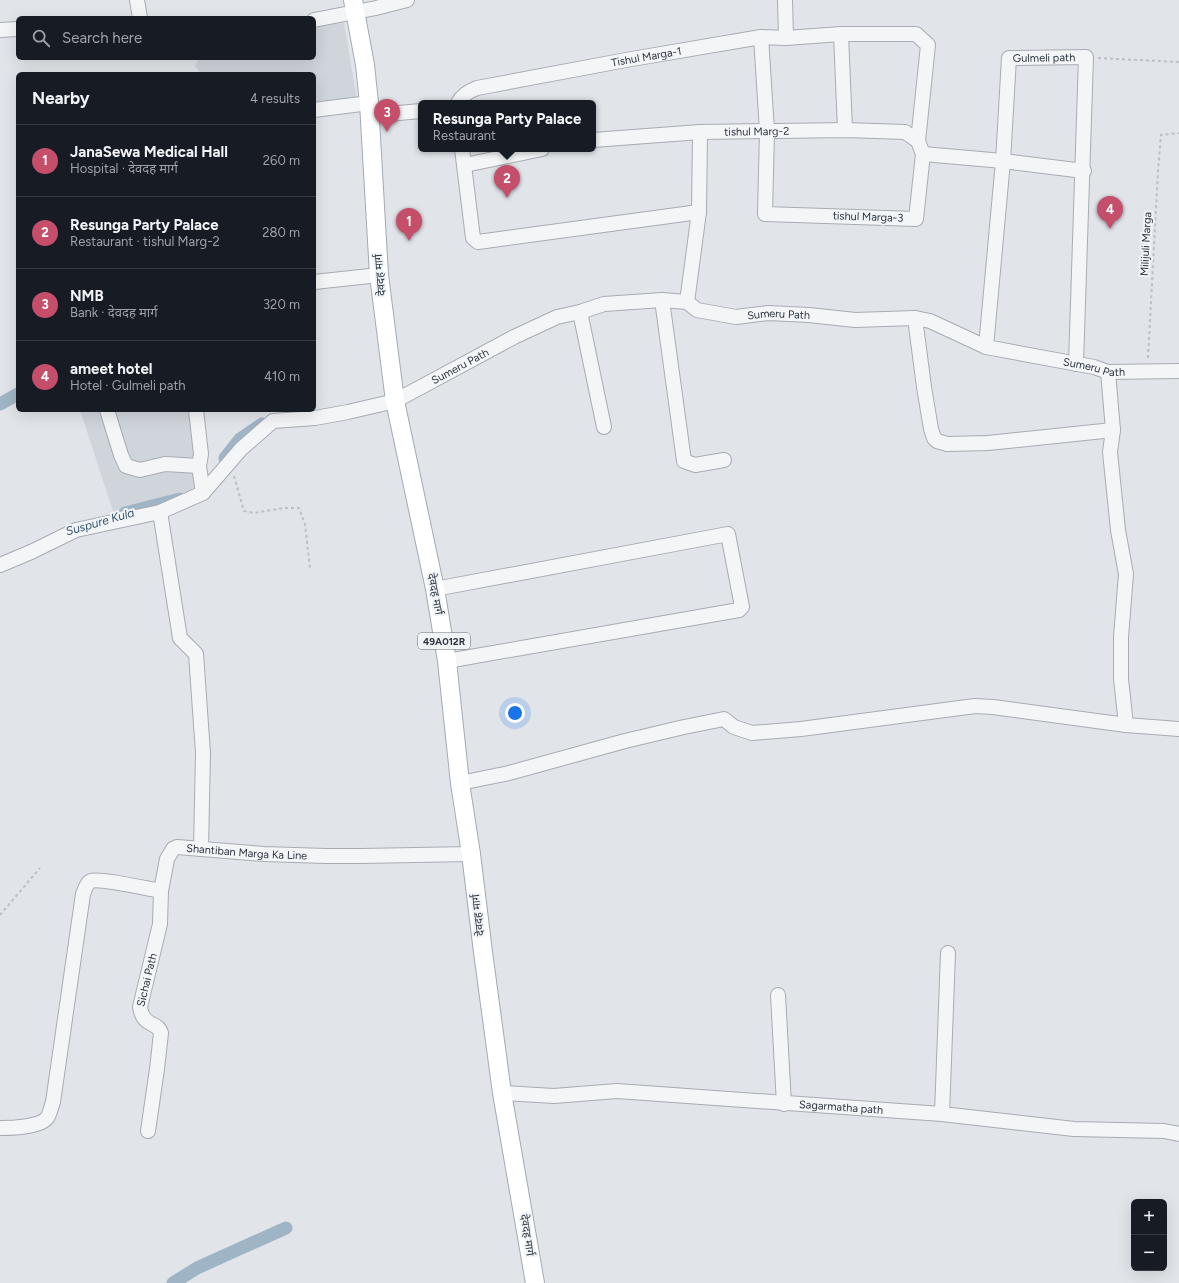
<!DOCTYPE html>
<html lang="en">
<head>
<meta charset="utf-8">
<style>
  body { margin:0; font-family:Figtree,"Noto Sans Devanagari",sans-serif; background:#20242c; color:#f1f3f6 }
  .controls { position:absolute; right:12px; bottom:12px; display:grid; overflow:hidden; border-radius:6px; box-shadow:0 4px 16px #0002 }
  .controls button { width:36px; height:36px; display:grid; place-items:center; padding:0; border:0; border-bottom:1px solid #363941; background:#171b24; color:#f1f3f6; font:20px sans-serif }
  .you { position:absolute; left:515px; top:713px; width:14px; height:14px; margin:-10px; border:3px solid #fff; border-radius:50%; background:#1a73e8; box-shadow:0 0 0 6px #1a73e833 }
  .badge { display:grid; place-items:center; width:26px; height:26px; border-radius:50%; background:#c54f6b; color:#fff; font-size:13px; font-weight:700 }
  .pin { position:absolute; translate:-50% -33px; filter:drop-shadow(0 1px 2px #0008) }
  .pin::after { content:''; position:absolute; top:21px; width:14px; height:12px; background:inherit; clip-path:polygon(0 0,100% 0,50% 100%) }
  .popup { position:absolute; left:418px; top:100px; width:178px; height:52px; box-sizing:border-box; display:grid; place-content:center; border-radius:6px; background:#171b24; filter:drop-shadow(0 1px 3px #0005); font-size:13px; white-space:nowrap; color:#9ea1a6 }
  .popup b { font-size:15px; color:#f1f3f6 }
  .popup::after { content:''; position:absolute; left:50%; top:100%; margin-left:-8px; border:8px solid transparent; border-top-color:#171b24 }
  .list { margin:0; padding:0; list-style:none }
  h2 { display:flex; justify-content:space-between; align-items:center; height:52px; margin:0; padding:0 16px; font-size:17px }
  h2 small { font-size:13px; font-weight:400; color:#9ea1a6 }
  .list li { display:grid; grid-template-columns:26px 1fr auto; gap:12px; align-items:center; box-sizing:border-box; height:72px; padding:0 16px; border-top:1px solid #363941 }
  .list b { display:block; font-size:15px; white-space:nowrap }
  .list p { margin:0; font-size:13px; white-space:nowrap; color:#9ea1a6 }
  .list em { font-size:13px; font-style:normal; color:#9ea1a6 }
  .icon { flex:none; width:22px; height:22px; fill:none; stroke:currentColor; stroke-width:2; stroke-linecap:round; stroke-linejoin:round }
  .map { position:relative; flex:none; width:1179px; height:1283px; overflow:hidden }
  .search { position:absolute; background:#171b24; box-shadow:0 4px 16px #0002; left:16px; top:16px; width:300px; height:44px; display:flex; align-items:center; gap:10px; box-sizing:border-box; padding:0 14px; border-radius:6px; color:#9ea1a6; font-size:15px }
  .panel { position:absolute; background:#171b24; box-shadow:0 4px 16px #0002; left:16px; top:72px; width:300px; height:340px; border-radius:6px }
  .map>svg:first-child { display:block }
  .built { fill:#d0d4db }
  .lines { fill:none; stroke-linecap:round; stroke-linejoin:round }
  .canal { stroke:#9fb5c6; stroke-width:13 }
  .minor-casing { stroke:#a7acb3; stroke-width:16 }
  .major-casing { stroke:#a1aab4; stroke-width:20 }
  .path { stroke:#bcbfc4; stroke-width:2; stroke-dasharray:3 3; stroke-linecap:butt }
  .minor { stroke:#f4f5f7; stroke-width:14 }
  .major { stroke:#fff; stroke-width:18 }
  .labels { text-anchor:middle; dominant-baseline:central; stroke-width:4; stroke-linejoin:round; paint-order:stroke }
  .shield { fill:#f1f4f6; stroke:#666e77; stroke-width:1 }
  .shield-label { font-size:10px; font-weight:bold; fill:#2b3440 }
  .street-label { font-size:11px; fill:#2b3440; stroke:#f1f4f6 }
  .water-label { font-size:12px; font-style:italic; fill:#385671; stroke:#f1f4f6 }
</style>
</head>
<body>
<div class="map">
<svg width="1179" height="1283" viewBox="0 0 1179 1283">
  <rect width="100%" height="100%" fill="#e1e5e9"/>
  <g class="built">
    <polygon points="344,23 358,106 314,110 314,74 201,74 195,66 199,58 314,58 314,26"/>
    <polygon points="80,410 195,410 198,494 115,517"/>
  </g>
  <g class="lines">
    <g class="canal">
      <polyline points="0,404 18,394"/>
      <polyline points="225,458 240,439 262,424"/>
      <polyline points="125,513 180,499"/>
      <polyline points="173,1283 197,1268 286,1228"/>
    </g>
    <defs>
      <g id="minor">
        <polyline points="137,0 140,18"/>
        <polyline points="785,0 786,38"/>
        <polyline points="314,20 376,8 407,0"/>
        <polyline points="0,30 18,29"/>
        <polyline points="841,34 845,130"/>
        <path id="s1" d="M458,103C462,95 469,91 477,88L626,60L761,37L786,38L841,34H916L928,45L918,141L923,154L916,219L765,214L767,131L761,37"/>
        <polyline points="314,110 369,103"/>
        <polyline points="370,114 376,115 421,111"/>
        <path id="s2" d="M593,140L700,132L845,130L905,132L918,141"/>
        <polyline points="462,149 473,238 478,242 699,212"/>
        <polyline points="923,154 1003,161 1084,171"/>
        <polyline points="465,165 542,149"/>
        <polyline points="314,282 379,275"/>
        <polyline points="662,300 684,461 695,465 724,460"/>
        <polyline points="687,302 699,212 700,132"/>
        <polyline points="580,312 604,427"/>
        <polyline points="915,318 924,387 931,429 934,438 937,441 947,444 988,443 1113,430"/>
        <path id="s3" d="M986,347L1003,161L1009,58L1086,57L1076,364"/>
        <polyline points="1108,372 1113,430 1110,452 1118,530 1126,574 1121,637 1121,679 1126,725"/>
        <polyline points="107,410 121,455 126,466 140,470 165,464 199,466"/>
        <polyline points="196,410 201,454 199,466 203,493"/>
        <polyline points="160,512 180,638 196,654 203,753 201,849"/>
        <path id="s4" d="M0,565L31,552L76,530L160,512L203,493L241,449L273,421L315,418L348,412L395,401L514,337L557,317L580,312L604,304L662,300L687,302L697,310L736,317L768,313L809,315L855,320L915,318L930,321L986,347L1094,367L1108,372L1179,371"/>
        <polyline points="435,589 728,534 742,607 739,610 447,661"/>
        <polyline points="460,783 509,773 625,741 684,727 724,719 734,727 752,733 801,729 975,706 993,707 1126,725 1179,729"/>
        <polyline points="778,995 784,1104"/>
        <path id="s5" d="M502,1093L554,1096L617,1091L942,1114L1074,1129L1164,1131L1179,1134"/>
        <polyline points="942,1114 948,953"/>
        <path d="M0,1128C11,1128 40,1127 47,1118C50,1114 51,1107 53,1102L83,894C85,890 86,883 91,881C100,878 149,889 161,891"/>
        <path id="s6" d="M148,1131L157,1069L161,1033C158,1021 143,1028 140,1007L160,924L161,891L167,859L173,849L177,847L264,854L326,856H361L471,854"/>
      </g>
      <polyline id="major" points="353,0 365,65 369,103 379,275 395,401 435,589 447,661 460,783 471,854 483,952 502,1093 535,1283"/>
    </defs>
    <use href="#minor" class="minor-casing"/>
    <use href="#major" class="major-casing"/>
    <g class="path">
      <polyline points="1098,58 1179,62"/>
      <polyline points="1148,358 1158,171 1161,135 1179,133"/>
      <polyline points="234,476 244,511 254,513 284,508 299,508 305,524 310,568"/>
      <polyline points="0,915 40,868"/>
    </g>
    <use href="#minor" class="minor"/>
    <use href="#major" class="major"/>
  </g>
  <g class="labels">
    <rect class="shield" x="418" y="633" width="52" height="16" rx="3"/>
    <g class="shield-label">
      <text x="444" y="641">49A012R</text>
    </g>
    <g class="street-label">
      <text stroke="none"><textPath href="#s1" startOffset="197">Tishul Marga-1</textPath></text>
      <text stroke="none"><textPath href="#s3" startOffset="325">Gulmeli path</textPath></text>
      <text stroke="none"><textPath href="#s2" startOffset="164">tishul Marg-2</textPath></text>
      <text transform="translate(868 217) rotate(2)">tishul Marga-3</text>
      <text transform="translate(1146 244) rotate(-87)">Milijuli Marga</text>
      <text transform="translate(380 275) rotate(-95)">देवदह मार्ग</text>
      <text stroke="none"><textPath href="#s4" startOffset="851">Sumeru Path</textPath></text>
      <text stroke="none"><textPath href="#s4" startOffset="515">Sumeru Path</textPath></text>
      <text stroke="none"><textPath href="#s4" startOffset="1175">Sumeru Path</textPath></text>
      <text transform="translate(435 594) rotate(79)">देवदह मार्ग</text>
      <text stroke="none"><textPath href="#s6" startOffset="371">Shantiban Marga Ka Line</textPath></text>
      <text transform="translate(478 915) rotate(-97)">देवदह मार्ग</text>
      <text stroke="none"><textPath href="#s6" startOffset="162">Sichai Path</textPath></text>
      <text stroke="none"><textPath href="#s5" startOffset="340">Sagarmatha path</textPath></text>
      <text transform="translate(527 1235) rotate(81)">देवदह मार्ग</text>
    </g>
    <g class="water-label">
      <text transform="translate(100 522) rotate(-16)">Suspure Kula</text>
    </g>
  </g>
</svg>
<div class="controls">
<button>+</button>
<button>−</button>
</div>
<div class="you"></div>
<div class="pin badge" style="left:409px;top:241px">1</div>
<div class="pin badge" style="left:507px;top:198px">2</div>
<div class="popup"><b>Resunga Party Palace</b>Restaurant</div>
<div class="pin badge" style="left:387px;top:132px">3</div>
<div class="pin badge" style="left:1110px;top:229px">4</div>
<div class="search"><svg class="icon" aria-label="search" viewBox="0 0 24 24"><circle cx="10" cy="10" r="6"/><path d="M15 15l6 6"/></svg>Search here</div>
<section class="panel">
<h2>Nearby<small>4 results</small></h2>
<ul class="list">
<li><span class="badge">1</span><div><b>JanaSewa Medical Hall</b><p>Hospital · देवदह मार्ग</p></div><em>260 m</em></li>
<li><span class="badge">2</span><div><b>Resunga Party Palace</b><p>Restaurant · tishul Marg-2</p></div><em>280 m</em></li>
<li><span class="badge">3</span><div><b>NMB</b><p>Bank · देवदह मार्ग</p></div><em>320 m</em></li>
<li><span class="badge">4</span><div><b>ameet hotel</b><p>Hotel · Gulmeli path</p></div><em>410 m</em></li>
</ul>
</section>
</div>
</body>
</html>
